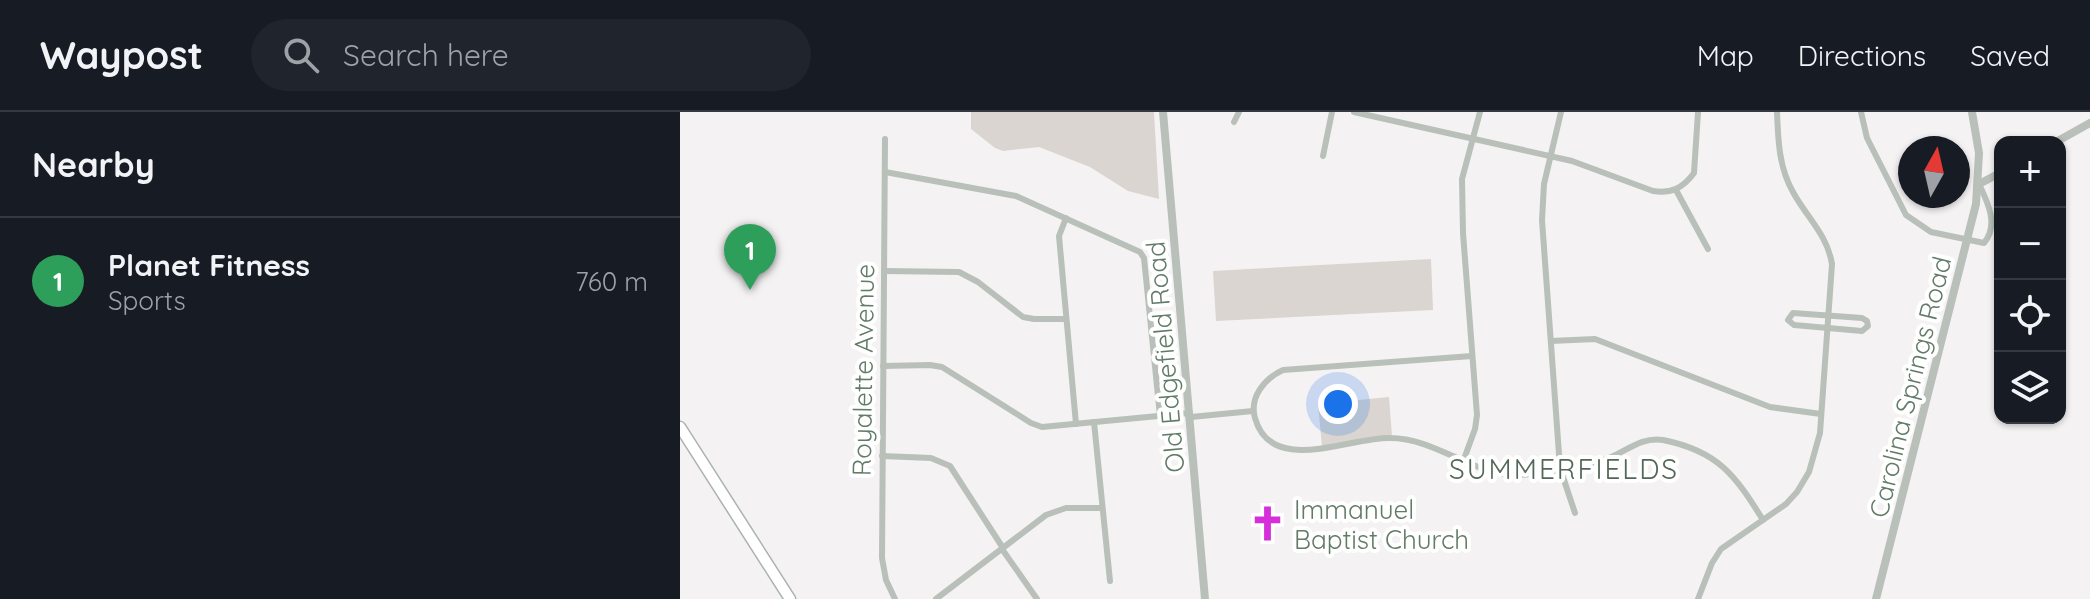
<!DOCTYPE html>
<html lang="en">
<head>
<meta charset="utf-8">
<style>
  body { margin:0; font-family:Quicksand,sans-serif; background:#20242c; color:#f1f3f6 }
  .controls { position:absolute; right:24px; top:24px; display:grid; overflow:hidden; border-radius:16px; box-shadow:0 2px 6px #0004 }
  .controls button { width:72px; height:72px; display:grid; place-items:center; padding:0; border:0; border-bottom:2px solid #363941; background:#171b24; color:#f1f3f6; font:40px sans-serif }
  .compass { position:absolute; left:1218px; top:24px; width:72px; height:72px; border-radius:50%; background:#171b24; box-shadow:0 2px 6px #0004; rotate:8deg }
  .you { position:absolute; left:658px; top:292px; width:28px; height:28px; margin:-20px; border:6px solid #fff; border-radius:50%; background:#1a73e8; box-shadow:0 0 0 12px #1a73e833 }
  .badge { display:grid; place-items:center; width:52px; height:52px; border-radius:50%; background:#d42fd8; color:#fff; font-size:26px; font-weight:700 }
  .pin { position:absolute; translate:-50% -66px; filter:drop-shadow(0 2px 4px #0008) }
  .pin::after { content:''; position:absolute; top:42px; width:28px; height:24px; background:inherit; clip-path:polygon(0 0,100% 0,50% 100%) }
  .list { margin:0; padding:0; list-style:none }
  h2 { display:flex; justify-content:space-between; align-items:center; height:104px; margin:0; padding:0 32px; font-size:34px }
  h2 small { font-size:26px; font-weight:400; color:#9ea1a6 }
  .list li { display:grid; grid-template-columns:52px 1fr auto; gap:24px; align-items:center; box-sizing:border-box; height:128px; padding:0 32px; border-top:2px solid #363941 }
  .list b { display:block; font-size:30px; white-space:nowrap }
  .list p { margin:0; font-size:26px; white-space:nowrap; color:#9ea1a6 }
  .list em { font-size:26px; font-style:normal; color:#9ea1a6 }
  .icon { flex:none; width:44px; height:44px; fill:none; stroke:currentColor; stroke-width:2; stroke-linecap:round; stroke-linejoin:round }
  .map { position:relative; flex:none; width:1410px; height:487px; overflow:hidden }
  header { display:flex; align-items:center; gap:48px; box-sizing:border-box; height:112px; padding:0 40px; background:#171b24; border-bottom:2px solid #363941 }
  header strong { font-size:38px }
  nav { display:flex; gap:44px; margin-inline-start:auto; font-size:28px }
  .search { width:560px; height:72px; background:#20242c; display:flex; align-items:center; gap:20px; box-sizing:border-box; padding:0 28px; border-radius:44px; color:#9ea1a6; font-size:30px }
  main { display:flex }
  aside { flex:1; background:#171b24 }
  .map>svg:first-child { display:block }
  .green { fill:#dad5d1 }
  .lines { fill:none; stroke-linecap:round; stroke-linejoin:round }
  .primary-casing { stroke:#aab4ac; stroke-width:13 }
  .minor { stroke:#b8c0b9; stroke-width:6 }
  .tertiary { stroke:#b8c0b9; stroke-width:8 }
  .primary { stroke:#fff; stroke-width:10 }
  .labels { text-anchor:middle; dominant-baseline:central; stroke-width:8; stroke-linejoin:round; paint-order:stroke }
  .street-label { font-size:26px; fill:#627b66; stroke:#fff }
  .poi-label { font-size:26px; fill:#627b66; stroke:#fff; text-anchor:start }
  .neighbourhood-label { font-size:28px; letter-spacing:2px; fill:#536757; stroke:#fff }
</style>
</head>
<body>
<header>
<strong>Waypost</strong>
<div class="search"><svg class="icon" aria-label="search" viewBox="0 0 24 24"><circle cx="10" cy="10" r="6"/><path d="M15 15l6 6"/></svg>Search here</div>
<nav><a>Map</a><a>Directions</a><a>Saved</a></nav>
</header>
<main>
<aside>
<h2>Nearby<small></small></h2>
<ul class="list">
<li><span class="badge" style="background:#2e9e5b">1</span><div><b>Planet Fitness</b><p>Sports</p></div><em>760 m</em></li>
</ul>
</aside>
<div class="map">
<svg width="1410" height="487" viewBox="0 0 1410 487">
  <rect width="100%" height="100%" fill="#f5f2f3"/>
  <g class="green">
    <polygon points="291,0 474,0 479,87 448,79 410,55 359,35 323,39 315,36 291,17"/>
    <polygon points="751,147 753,198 536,209 533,159"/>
    <polygon points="709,285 712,324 642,335 638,292"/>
  </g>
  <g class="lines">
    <defs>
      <polyline id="primary" points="0,315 110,487"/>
    </defs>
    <use href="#primary" class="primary-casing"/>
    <g class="minor">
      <path d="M674,0L892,49L973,79C991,82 1003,76 1014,61L1018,0"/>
      <polyline points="881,0 864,72 862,108 880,356 895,401"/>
      <path d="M1181,0L1187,26L1226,103L1251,120L1304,131C1319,113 1308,91 1299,72"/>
      <polyline points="554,10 559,0"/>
      <polyline points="205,27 202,446 206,468 215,487"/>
      <polyline points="643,44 652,0"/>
      <polyline points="205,60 336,84 460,140 464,146 480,304"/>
      <polyline points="996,78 1028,137"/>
      <polyline points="386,106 379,124 396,312"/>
      <polyline points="204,159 279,160 298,170 343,205 354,207 386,207"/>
      <polygon points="1113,201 1182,206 1187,209 1188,214 1182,219 1114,213 1108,208"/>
      <polyline points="871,229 915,227 1090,295 1141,302"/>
      <path d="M792,244L603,258C585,266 569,285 575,306C591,364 669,325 710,326C756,326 796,365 837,363C862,362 898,356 921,349C943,343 959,324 983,328C1038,339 1055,363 1083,408"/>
      <polyline points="203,254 250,253 262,255 351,311 362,315 510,301"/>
      <polyline points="511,305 573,299"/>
      <polyline points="414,310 430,469"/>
      <polyline points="202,344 251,346 270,354 323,436"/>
      <polyline points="784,347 795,317 797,303 783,121 782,67 800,0"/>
      <polyline points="322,437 357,487"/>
      <polyline points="256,487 366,403 386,396 422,396"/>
      <path d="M1018,487L1032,451L1041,437L1106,392L1117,380L1129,360L1140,321L1152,152C1147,122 1127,106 1113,80C1099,56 1098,28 1097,0"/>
    </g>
    <g class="tertiary">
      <polyline points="483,0 525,487"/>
      <polyline points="1376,30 1410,11"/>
      <polyline points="1299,72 1320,61"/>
      <polyline points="1196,487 1296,92 1299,41 1292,0"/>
    </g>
    <use href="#primary" class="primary"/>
  </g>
  <defs>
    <symbol id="church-bare" viewBox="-9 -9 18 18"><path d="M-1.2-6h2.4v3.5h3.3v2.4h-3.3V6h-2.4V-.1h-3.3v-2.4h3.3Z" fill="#d42fd8" stroke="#fff" stroke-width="2.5" paint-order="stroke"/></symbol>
  </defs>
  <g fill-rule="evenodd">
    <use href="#church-bare" x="562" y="386" width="51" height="51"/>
  </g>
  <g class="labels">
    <g class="street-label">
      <text transform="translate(485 245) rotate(-95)">Old Edgefield Road</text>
      <text transform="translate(183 258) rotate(-89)">Royalette Avenue</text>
      <text transform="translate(1230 275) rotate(-76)">Carolina Springs Road</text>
    </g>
    <g class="poi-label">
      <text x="614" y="397">Immanuel<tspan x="614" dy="30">Baptist Church</tspan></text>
    </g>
    <g class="neighbourhood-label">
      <text x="884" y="356">SUMMERFIELDS</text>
    </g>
  </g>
</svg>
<div class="controls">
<button>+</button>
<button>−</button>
<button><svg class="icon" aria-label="locate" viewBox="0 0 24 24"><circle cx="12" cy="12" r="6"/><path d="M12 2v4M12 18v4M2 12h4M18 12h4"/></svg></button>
<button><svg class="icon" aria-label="layers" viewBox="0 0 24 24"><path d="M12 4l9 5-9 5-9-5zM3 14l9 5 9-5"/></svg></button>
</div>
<svg class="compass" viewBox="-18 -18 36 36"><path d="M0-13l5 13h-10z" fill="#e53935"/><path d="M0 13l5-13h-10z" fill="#9ea1a6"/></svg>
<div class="you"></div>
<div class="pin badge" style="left:70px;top:178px;background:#2e9e5b">1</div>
</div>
</main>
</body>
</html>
